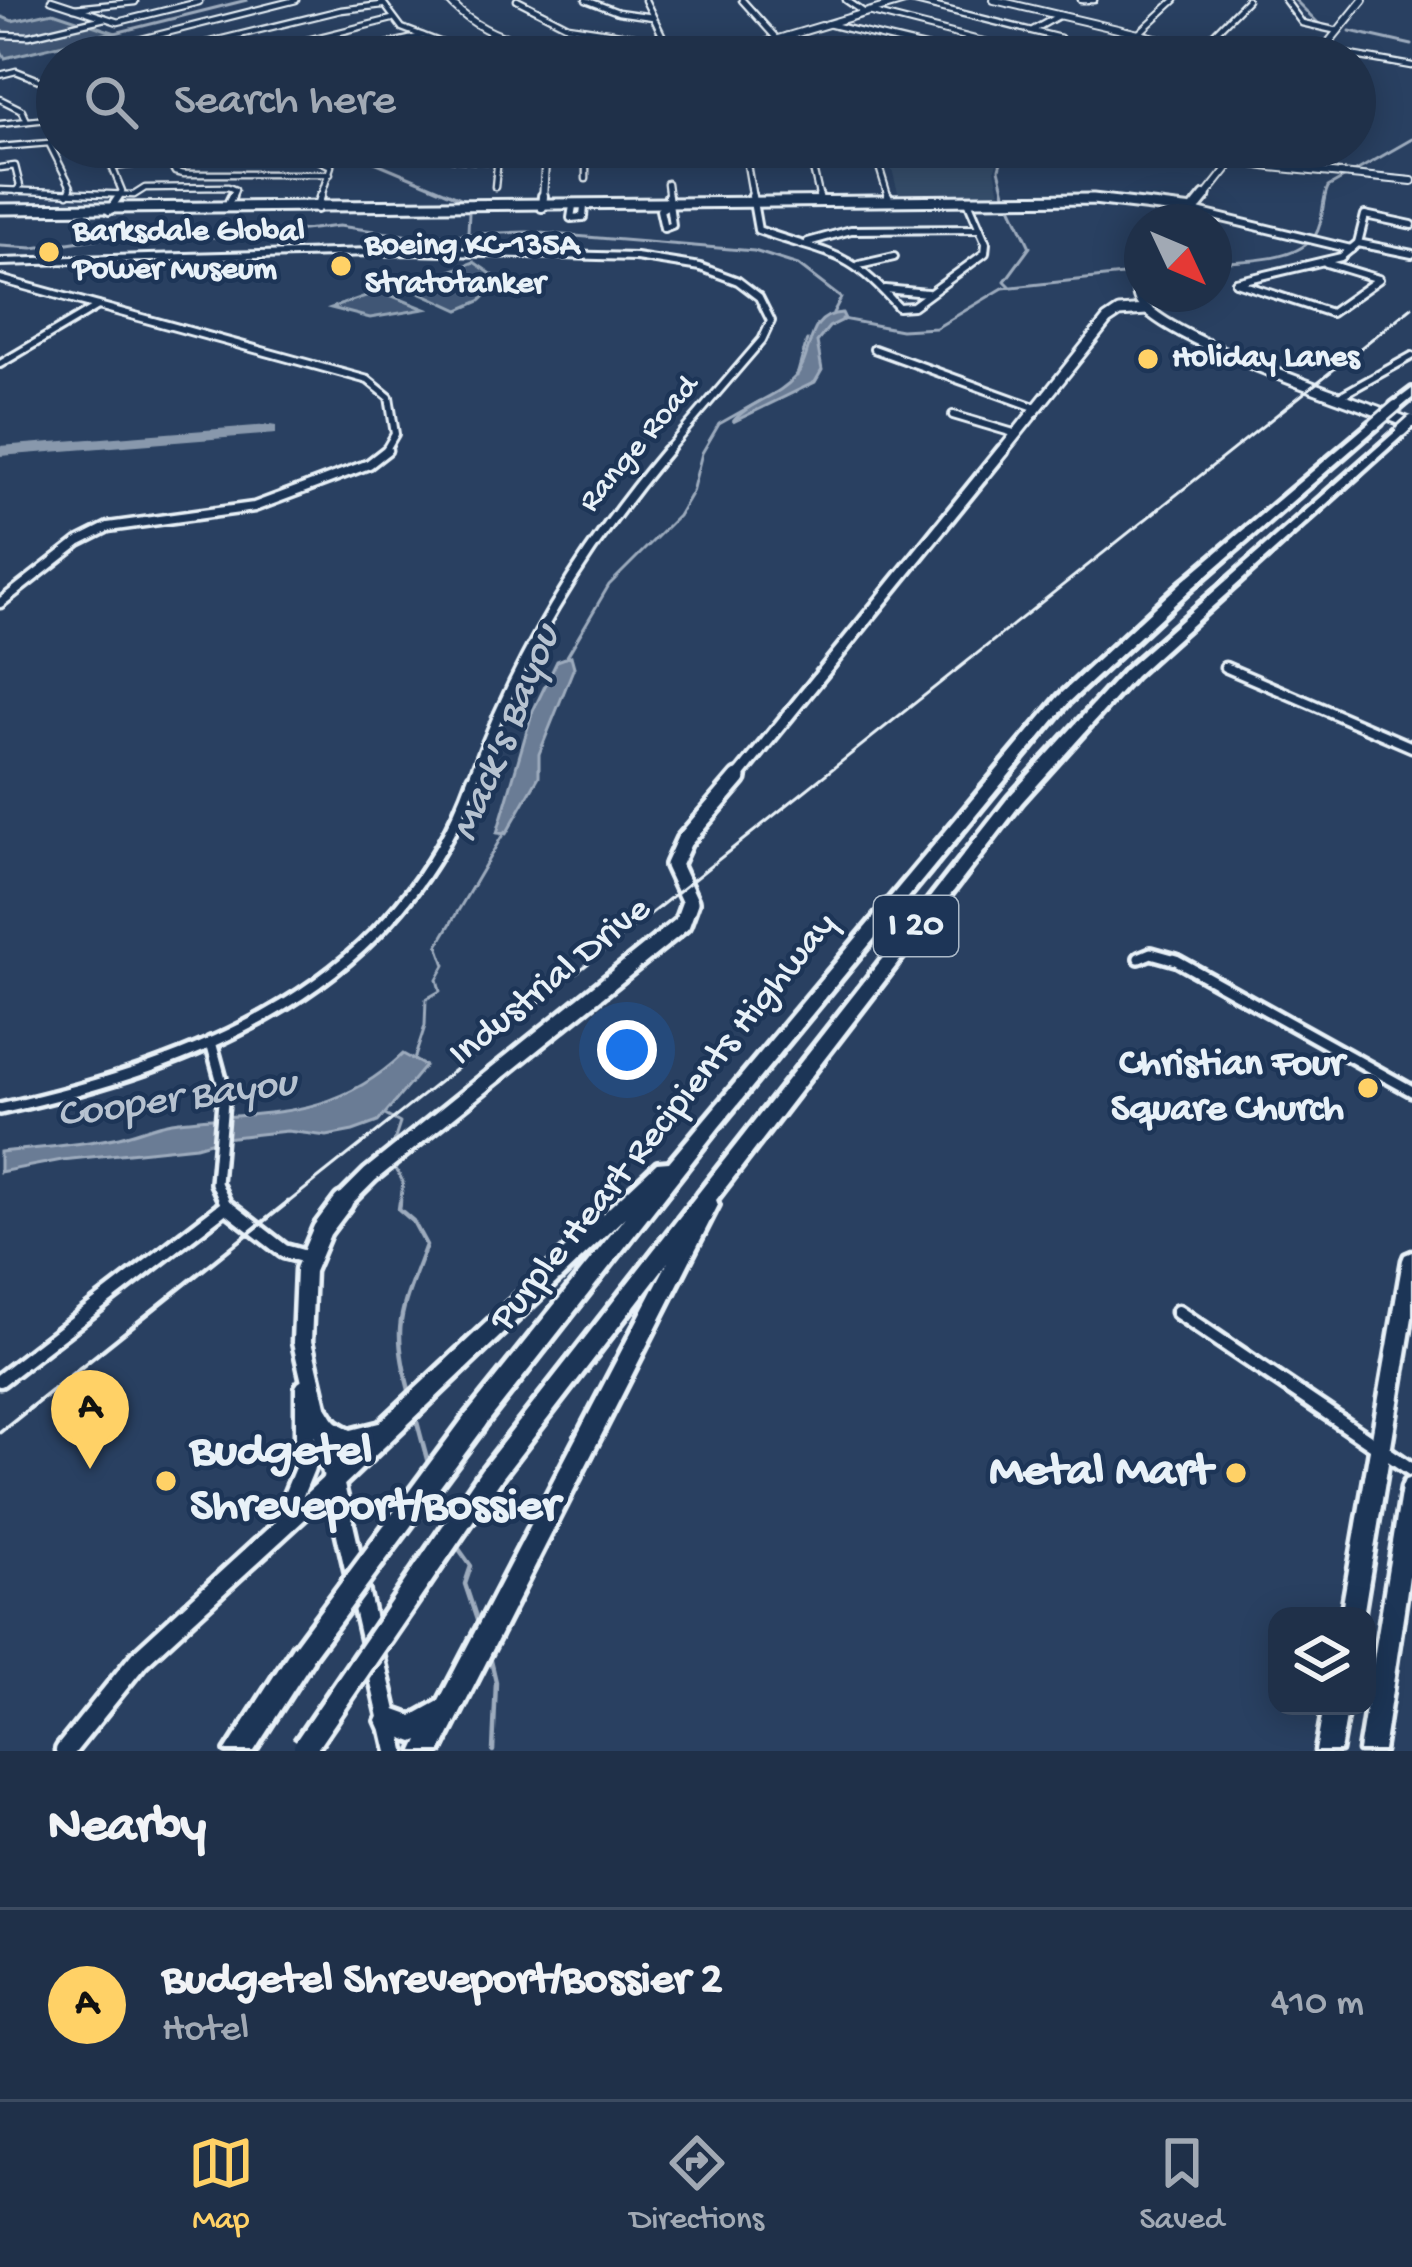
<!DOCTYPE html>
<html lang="en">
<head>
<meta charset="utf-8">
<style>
  body { margin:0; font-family:"Gochi Hand",sans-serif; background:#273850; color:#f1f3f6 }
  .controls { position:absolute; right:36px; bottom:36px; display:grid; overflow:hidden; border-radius:24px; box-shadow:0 6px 30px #0003 }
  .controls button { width:108px; height:108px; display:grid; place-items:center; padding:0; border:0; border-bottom:3px solid #3c4b61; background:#1f3049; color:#f1f3f6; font:60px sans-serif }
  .compass { position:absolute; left:1124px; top:204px; width:108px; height:108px; border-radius:50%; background:#1f3049; box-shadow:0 6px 30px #0003; rotate:134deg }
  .you { position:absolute; left:627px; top:1050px; width:42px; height:42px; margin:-30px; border:9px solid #fff; border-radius:50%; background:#1a73e8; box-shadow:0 0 0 18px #1a73e833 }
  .badge { display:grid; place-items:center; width:78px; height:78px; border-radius:50%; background:#ffd166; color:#111; font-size:39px; font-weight:700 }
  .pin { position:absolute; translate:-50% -99px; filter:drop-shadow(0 3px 6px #0008) }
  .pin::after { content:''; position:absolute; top:63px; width:42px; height:36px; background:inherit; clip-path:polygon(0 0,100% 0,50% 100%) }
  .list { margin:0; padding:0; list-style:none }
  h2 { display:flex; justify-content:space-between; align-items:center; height:156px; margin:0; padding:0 48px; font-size:51px }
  h2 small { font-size:39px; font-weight:400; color:#a1a9b4 }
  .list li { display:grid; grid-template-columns:78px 1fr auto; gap:36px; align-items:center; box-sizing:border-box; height:192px; padding:0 48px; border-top:3px solid #3c4b61 }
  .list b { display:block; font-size:45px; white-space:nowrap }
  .list p { margin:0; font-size:39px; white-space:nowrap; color:#a1a9b4 }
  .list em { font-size:39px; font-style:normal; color:#a1a9b4 }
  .icon { flex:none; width:66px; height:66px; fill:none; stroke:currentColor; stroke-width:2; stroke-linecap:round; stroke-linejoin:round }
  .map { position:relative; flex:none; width:1412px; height:1751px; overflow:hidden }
  .search { position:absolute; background:#1f3049; box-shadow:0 6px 30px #0003; left:36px; right:36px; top:36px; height:132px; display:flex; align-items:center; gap:30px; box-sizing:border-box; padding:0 42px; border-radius:66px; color:#a1a9b4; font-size:45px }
  .sheet { height:348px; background:#1f3049 }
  nav { display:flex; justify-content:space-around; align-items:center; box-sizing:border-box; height:168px; border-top:3px solid #3c4b61; background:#1f3049; font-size:33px; color:#a1a9b4 }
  nav a { display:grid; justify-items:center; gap:6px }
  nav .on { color:#ffd166 }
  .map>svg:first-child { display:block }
  .built { fill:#364d6b }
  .green { fill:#415774; stroke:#94a4b6; stroke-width:3 }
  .water { fill:#6b7c95; stroke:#9dabbd; stroke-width:3 }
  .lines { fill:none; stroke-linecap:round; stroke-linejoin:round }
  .stream-far1 { stroke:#9dabbd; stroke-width:3 }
  .stream { stroke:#9dabbd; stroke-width:4.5 }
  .taxiway { fill:#8898ac; fill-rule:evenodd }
  .minor-far4-casing { stroke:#e8f1f8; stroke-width:9 }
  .minor-far3-casing { stroke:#e8f1f8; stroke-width:12 }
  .minor-far2-casing { stroke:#e8f1f8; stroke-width:15 }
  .minor-far1-casing { stroke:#e8f1f8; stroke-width:18 }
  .minor-casing { stroke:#e8f1f8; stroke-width:21 }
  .tertiary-far1-casing { stroke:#e8f1f8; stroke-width:10 }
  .tertiary-casing { stroke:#e8f1f8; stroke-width:14 }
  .secondary-far4-casing { stroke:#e8f1f8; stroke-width:10 }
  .secondary-far3-casing { stroke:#e8f1f8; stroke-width:15 }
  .secondary-far2-casing { stroke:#e8f1f8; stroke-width:18 }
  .secondary-far1-casing { stroke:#e8f1f8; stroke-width:24 }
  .secondary-casing { stroke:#e8f1f8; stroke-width:27 }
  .primary-casing { stroke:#e8f1f8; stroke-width:9 }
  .motorway-casing { stroke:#e8f1f8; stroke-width:10 }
  .minor-far4 { stroke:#1d3557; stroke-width:4.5 }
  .minor-far3 { stroke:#1d3557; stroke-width:6 }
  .minor-far2 { stroke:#1d3557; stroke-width:8 }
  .minor-far1 { stroke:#1d3557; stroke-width:9 }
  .minor { stroke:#1d3557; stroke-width:12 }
  .tertiary-far1 { stroke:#1d3557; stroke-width:6 }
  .tertiary { stroke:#1d3557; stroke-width:8 }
  .secondary-far4 { stroke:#1d3557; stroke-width:6 }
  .secondary-far3 { stroke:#1d3557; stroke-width:9 }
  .secondary-far2 { stroke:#1d3557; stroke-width:10 }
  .secondary-far1 { stroke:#1d3557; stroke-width:15 }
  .secondary { stroke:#1d3557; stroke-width:18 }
  .primary { fill:#1d3557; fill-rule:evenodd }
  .motorway { fill:#1d3557; fill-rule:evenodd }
  .rail-far1 { stroke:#e8f1f8; stroke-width:3 }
  .rail { stroke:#e8f1f8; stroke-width:4.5 }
  .motorway-bridge-far1-casing { stroke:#e8f1f8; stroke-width:16; stroke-linecap:butt }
  .motorway-bridge-casing { stroke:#e8f1f8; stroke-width:32; stroke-linecap:butt }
  .motorway-bridge-far1 { stroke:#1d3557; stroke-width:10 }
  .motorway-bridge { stroke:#1d3557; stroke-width:22 }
  .poi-dot { fill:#ffd166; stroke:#1d3557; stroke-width:4.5 }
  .labels { text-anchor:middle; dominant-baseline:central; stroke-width:9; stroke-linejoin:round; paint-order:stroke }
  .far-poi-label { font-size:33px; font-weight:bold; fill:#e8f1f8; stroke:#1d3557; text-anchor:start }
  .far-street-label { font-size:33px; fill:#e8f1f8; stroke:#1d3557 }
  .shield { fill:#1d3557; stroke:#abb9c8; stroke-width:3 }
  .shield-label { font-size:36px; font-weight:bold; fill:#e8f1f8 }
  .street-label { font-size:39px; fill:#e8f1f8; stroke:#1d3557 }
  .poi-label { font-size:39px; font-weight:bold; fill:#e8f1f8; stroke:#1d3557; text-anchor:end }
  .water-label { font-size:42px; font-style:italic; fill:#b6c2d0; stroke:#1d3557 }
  .near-poi-label { font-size:48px; font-weight:bold; fill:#e8f1f8; stroke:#1d3557; text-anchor:start }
</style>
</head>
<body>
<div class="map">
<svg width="1412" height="1751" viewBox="0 0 1412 1751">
  <rect width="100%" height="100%" fill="#294061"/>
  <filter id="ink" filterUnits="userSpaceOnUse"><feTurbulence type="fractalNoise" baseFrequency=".00833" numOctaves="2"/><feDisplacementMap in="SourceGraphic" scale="24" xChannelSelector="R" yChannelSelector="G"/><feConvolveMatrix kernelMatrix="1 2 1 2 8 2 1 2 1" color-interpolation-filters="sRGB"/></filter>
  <g filter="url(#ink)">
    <polygon class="built" points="880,147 1003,147 995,169 1000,194 899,196 893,173"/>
    <g class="green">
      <polygon points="53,12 113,32 5,58 0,49 0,16 12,21"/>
      <polygon points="474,262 493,275 494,288 480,301 459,310 409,287"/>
      <polygon points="380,291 425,309 370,318 331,308"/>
    </g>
    <g class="water">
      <path d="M842,313L845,319L829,327L817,342L822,370L815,382L733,422C748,402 778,397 795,377C814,356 804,315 842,313Z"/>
      <polygon points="571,656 574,667 539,754 539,776 506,834 497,833 532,713 557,661"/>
      <path d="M403,1054L425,1066L378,1122L353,1131L327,1136L287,1131L224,1138L196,1146L62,1160L0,1172V1152C39,1148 80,1145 119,1137C137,1133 154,1125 172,1122C264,1110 330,1123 403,1054Z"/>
    </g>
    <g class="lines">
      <g class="stream-far1">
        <polyline points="1295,0 1319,24"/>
        <polyline points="1350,31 1412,45"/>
        <polyline points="104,57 71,44 247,0"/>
        <polyline points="1075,57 1102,38"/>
        <polyline points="339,147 470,202"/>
        <polyline points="1005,147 999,169 1006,197"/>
        <polyline points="1010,204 1030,247 1005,281 1010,286"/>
        <polyline points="468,232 469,212"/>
        <polyline points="0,246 33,248 137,233 232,238 339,226 410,236 527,232 754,251 798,265 841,298 833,313"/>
        <path d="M1214,263C1243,260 1297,263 1316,234C1324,221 1321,202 1328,187L1412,139"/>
        <polyline points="842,319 901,330 936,328 1003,288 1123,275"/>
        <polyline points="797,376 807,340"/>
        <polyline points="566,658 609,585 678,516 692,492 702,453 719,424 760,401"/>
        <polyline points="414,1060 425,1026 426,999 440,991 437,979 445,965 438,945 505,831"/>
        <polyline points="385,1115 400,1123 390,1154"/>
        <polyline points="393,1163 403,1182 400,1205"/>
      </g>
      <g class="stream">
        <path d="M400,1202L399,1209L413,1221L426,1245C401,1314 390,1323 411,1397"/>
        <polyline points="416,1418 429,1467"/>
        <polyline points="436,1487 442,1525"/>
        <polyline points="454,1542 471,1566 465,1584 479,1626"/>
        <polyline points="489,1652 496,1682 493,1751"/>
      </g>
      <polygon class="taxiway" points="270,425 276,426 276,434 0,456 0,446"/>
      <defs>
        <g id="minor-far4">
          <polyline points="51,0 118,22 199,2"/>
          <polyline points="381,0 402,28 479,57"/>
          <polyline points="517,0 568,26 665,41"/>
          <polyline points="586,0 618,12 653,17"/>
          <polyline points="645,0 665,41 733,52"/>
          <polyline points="742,0 777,39"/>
          <polyline points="846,0 865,13"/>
          <polyline points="908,0 1060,38"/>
          <polyline points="1081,0 1094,0"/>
          <polyline points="1285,0 1302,23 1338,31"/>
          <polyline points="74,8 135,2"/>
          <polyline points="869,12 986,42"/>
          <polyline points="828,24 966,57 986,42"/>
          <polyline points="1033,30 1060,15"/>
          <polyline points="0,35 29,36 105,18"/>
          <polyline points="786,36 826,49 829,52 823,57"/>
          <polyline points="741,50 759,56"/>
          <polyline points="1322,50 1412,66"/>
          <polyline points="153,56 341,10 382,5"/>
          <polyline points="156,57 126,43 296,0"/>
          <polyline points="239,57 392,19"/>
          <polyline points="331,57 423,36"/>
          <polyline points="423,57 505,36"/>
          <polyline points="895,57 915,47"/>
          <polyline points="1037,57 1060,38"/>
          <polyline points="1113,57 1175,0"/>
          <polyline points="1191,57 1247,0"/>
          <polyline points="0,75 16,71 57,87"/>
          <polyline points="0,99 22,110 27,121"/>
          <polyline points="0,124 57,118"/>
          <polyline points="0,147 49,143 71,187 68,194"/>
          <polyline points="104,147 122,191 117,199"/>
          <polyline points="289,147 331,166 320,199"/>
          <path d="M397,147C461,166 524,161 589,160C654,159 718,161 782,147"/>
          <polyline points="744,147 753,199"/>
          <polyline points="808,147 820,199"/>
          <polyline points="873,147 889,199"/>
          <polyline points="105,150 134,147"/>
          <polyline points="586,160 586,179"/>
          <polyline points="169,161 175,172 184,174 330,174"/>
          <polyline points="113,167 285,147"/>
          <polyline points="0,168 15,166 20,186 16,191"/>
          <polyline points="667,183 669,199"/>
          <polyline points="495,187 499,147"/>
          <polyline points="0,190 134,195 145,188 228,187 235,190 231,199"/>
        </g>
        <g id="minor-far3">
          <path d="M752,196L758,230C829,256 845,246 898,307L913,306L985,253L986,243L968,201"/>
          <polyline points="819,196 821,203"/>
          <polyline points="888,196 890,202"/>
          <polyline points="229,202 232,196"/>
          <polyline points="668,205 660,210 664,228 672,225 668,196"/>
          <polyline points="573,206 571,218 583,217 584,206"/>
          <polyline points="317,209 321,196"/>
          <polyline points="109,211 119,196"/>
          <polyline points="1193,211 1351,249"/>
          <polyline points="808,242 851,230 980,229"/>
          <polyline points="1358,243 1412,254"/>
          <polyline points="0,262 411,251 636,257 700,267 738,281 759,297 771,321 762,340 665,453"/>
          <polyline points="859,265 894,257"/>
          <polyline points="0,279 368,380 389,397 395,434 384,453"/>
          <polyline points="1236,282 1331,313 1379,279 1326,263"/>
          <polyline points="1236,282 1341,257 1358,243 1365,215 1412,225"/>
          <polyline points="885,289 927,293"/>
          <polyline points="874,349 1037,408"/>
          <polyline points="0,364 98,306"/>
          <polyline points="1340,396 1412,356"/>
          <polyline points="953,415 1017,434"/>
        </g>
        <g id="minor-far2">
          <polyline points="0,603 78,542 108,527 254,507 369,464 387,450"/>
          <polyline points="1225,667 1412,747"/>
          <path d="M472,781C517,657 582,551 667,450"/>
        </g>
        <g id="minor-far1">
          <polyline points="1139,958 1151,953 1176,960 1412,1091"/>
          <polyline points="211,1042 224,1090 216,1183 226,1205"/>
          <path d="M0,1109C201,1064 398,987 473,778"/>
        </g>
        <g id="minor">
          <polyline points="1178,1312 1412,1470"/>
          <polyline points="0,1380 226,1206 284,1251 306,1257"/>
        </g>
        <g id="tertiary-far1">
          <polyline points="994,0 1237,57"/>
          <polyline points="718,57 908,0"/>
          <polyline points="543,199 546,147"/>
        </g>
        <polyline id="tertiary" points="542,207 543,196"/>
        <g id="secondary-far4">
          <path d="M448,0C488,45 548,49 604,57"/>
          <polyline points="1317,57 1363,0"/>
          <polyline points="1149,147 1271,167 1412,181"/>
          <polyline points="1203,199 1244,147"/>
        </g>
        <g id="secondary-far3">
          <polyline points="0,209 1093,199 1193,211"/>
          <polyline points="1184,222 1205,196"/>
          <path d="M1142,275C1139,284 1135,293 1141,302C1166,341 1360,403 1412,424"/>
          <polyline points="1001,453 1107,320 1119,312 1147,310"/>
        </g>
        <polyline id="secondary-far2" points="735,781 1003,450"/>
        <polyline id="secondary-far1" points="340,1205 370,1175 682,924 690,902 673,865 684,841 738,778"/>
        <g id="secondary">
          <polyline points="343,1202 322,1230 305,1270 302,1342 396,1751"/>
          <polyline points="284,1518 305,1467 305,1389"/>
          <polyline points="65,1751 139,1659 332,1482"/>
        </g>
        <g id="primary">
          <polygon points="1412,1252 1412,1317 1363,1616 1341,1616 1403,1260 1405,1255"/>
          <polygon points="1412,1478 1412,1556 1383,1751 1359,1751 1402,1487 1405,1480"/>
          <polygon points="1324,1706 1348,1706 1340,1751 1316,1751"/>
        </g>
        <g id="motorway">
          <polygon points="1412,389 1412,398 1400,408 1392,408 1392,404"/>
          <path d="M1371,422L1381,424L1192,588L1069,702L719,1127L483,1428L475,1431L467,1428L464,1421L467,1414L625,1217L340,1489L332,1492L324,1489L321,1482L324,1475L351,1449L322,1437L305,1409L308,1402C327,1396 326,1411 337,1422C340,1424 347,1428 351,1430L379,1423L657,1163L669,1162L1059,696L1182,582Z"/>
          <polygon points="1401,427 1407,431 1405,433 1135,676 1021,803 716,1200 718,1205 441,1751 414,1751 419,1740 414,1742 381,1730 377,1721 381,1712 390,1708 412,1716 439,1701 668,1262 499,1482 491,1485 483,1482 480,1475 483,1468 1009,797 1125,670"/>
          <polygon points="303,1641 312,1645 315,1653 312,1661 254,1751 226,1751 294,1645"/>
        </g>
      </defs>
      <use href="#minor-far4" class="minor-far4-casing"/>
      <use href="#minor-far3" class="minor-far3-casing"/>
      <use href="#minor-far2" class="minor-far2-casing"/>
      <use href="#minor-far1" class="minor-far1-casing"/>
      <use href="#minor" class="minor-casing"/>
      <use href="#tertiary-far1" class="tertiary-far1-casing"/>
      <use href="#tertiary" class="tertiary-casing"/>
      <use href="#secondary-far4" class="secondary-far4-casing"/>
      <use href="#secondary-far3" class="secondary-far3-casing"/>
      <use href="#secondary-far2" class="secondary-far2-casing"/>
      <use href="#secondary-far1" class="secondary-far1-casing"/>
      <use href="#secondary" class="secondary-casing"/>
      <use href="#primary" class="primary-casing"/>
      <use href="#motorway" class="motorway-casing"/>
      <use href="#minor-far4" class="minor-far4"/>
      <use href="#minor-far3" class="minor-far3"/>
      <use href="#minor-far2" class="minor-far2"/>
      <use href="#minor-far1" class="minor-far1"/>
      <use href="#minor" class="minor"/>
      <use href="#tertiary-far1" class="tertiary-far1"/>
      <use href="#tertiary" class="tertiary"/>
      <use href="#secondary-far4" class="secondary-far4"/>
      <use href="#secondary-far3" class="secondary-far3"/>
      <use href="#secondary-far2" class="secondary-far2"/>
      <use href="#secondary-far1" class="secondary-far1"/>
      <use href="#secondary" class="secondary"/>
      <use href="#primary" class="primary"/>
      <use href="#motorway" class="motorway"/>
      <polyline class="rail-far1" points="285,1205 1412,307"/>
      <polyline class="rail" points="0,1432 288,1202"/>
      <defs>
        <g id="motorway-bridge-far1">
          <polyline points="1375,424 1396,406"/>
          <polyline points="1401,431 1412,421"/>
        </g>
        <g id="motorway-bridge">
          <polyline points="303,1653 475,1421"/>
          <polyline points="305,1747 491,1475"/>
        </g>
      </defs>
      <use href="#motorway-bridge-far1" class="motorway-bridge-far1-casing"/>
      <use href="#motorway-bridge" class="motorway-bridge-casing"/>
      <use href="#motorway-bridge-far1" class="motorway-bridge-far1"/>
      <use href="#motorway-bridge" class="motorway-bridge"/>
    </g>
  </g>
  <g class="poi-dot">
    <circle cx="49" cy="252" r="12"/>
    <circle cx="341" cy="266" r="12"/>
    <circle cx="1148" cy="359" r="12"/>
    <circle cx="1368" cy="1088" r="12"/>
    <circle cx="1236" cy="1473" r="12"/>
    <circle cx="166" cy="1481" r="12"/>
  </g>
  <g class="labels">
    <g class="far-poi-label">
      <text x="73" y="233">Barksdale Global<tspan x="73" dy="38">Power Museum</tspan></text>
      <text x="365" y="247">Boeing KC-135A<tspan x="365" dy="38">Stratotanker</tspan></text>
      <text x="1172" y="359">Holiday Lanes</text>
    </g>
    <g class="far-street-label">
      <text transform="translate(640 445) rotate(-50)">Range Road</text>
    </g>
    <rect class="shield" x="874" y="896" width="84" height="60" rx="9"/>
    <g class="shield-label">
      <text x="916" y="926">I 20</text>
    </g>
    <g class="street-label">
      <text transform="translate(551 983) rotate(-39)">Industrial Drive</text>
      <text transform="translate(665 1123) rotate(-51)">Purple Heart Recipients Highway</text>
    </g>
    <g class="poi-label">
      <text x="1344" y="1066">Christian Four<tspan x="1344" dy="45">Square Church</tspan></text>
    </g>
    <g class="water-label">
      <text transform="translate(508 734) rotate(-68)">Mack's Bayou</text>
      <text transform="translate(177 1101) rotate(-8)">Cooper Bayou</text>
    </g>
    <g class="near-poi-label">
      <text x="190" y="1453">Budgetel<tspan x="190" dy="55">Shreveport/Bossier</tspan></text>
      <text x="1212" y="1473" text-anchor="end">Metal Mart</text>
    </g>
  </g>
</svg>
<div class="controls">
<button><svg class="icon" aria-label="layers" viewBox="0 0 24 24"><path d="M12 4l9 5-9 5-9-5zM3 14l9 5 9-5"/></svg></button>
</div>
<svg class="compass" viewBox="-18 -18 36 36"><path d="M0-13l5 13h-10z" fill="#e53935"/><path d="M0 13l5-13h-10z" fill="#a1a9b4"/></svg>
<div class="you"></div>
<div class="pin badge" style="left:90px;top:1469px">A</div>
<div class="search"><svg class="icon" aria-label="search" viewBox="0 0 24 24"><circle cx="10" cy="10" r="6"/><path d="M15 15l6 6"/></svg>Search here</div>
</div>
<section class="sheet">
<h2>Nearby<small></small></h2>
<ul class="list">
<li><span class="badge">A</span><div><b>Budgetel Shreveport/Bossier 2</b><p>Hotel</p></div><em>410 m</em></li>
</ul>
</section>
<nav>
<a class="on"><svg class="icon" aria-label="map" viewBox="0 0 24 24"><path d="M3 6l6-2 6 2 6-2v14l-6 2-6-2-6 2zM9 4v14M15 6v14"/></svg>Map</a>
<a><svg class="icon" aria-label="directions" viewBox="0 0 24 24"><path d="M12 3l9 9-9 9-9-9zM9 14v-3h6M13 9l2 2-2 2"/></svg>Directions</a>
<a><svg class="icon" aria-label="saved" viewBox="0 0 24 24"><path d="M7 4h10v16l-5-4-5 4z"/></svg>Saved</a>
</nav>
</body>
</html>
